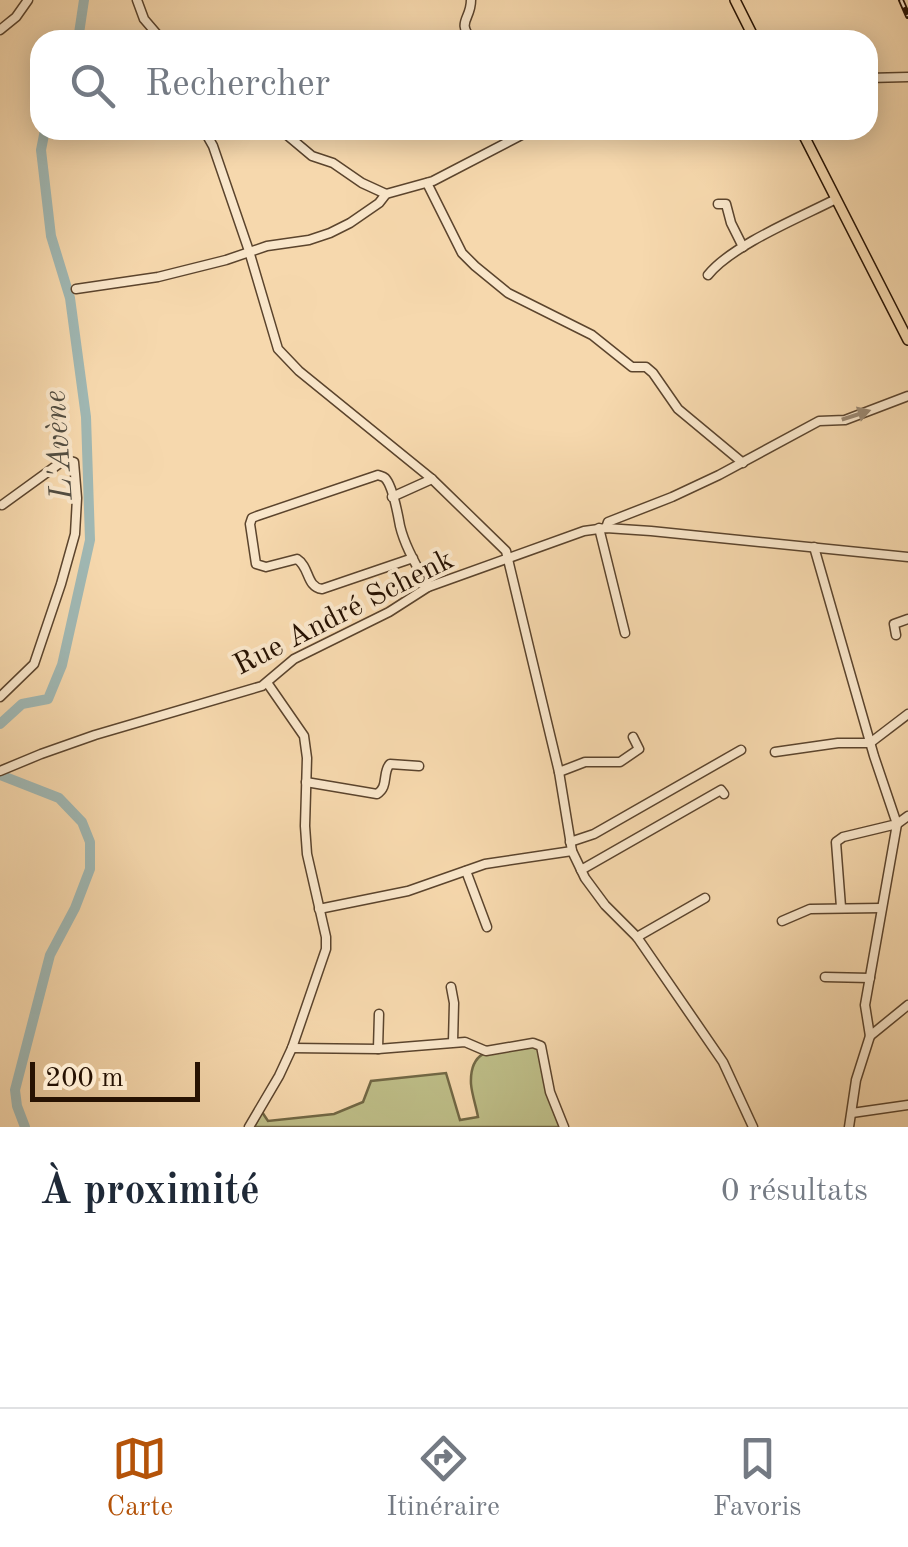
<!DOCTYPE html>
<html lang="fr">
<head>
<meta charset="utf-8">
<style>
  body { margin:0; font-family:"Old Standard TT",serif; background:#f2f2f3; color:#1f2937 }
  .scale { position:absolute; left:30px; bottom:25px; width:170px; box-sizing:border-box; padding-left:10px; border:5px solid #271202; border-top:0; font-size:28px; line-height:35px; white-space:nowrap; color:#271202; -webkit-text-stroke:8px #f9e6ca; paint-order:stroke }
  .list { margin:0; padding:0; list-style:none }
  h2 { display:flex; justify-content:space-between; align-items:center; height:130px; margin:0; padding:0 40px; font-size:42px }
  h2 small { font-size:32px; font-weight:400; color:#747a83 }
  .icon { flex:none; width:55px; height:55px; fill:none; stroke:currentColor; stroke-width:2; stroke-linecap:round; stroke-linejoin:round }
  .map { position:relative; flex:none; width:908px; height:1127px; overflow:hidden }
  .search { position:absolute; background:#fff; box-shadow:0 5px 25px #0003; left:30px; right:30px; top:30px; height:110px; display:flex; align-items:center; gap:25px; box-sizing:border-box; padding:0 35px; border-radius:30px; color:#747a83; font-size:38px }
  .sheet { height:280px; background:#fff }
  nav { display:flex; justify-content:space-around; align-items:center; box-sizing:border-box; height:140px; border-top:2px solid #e0e1e3; background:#fff; font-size:28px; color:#747a83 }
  nav a { display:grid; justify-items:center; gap:5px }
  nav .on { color:#b45309 }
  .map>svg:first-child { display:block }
  .green { fill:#bebe88; stroke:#726845; stroke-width:2.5 }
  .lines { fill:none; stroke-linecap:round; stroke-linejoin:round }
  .river { stroke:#a0b8b4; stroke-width:10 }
  .minor-casing { stroke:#5b442d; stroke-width:11 }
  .major-casing { stroke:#271202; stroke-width:12 }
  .minor { stroke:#f9e6ca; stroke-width:8 }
  .major { stroke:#f6d8ad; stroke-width:9 }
  .rail-casing { stroke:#271202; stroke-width:6 }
  .rail { stroke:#f9e6ca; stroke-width:2.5; stroke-dasharray:8; stroke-linecap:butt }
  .oneway { fill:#9a8770 }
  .labels { text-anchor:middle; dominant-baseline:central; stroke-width:8; stroke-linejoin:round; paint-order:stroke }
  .street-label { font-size:30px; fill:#271202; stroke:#f9e6ca }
  .water-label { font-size:32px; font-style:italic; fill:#514c40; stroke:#f9e6ca }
</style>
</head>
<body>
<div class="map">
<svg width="908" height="1127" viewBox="0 0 908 1127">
  <rect width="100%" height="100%" fill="#f6d8ad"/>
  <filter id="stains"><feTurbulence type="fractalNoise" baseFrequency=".002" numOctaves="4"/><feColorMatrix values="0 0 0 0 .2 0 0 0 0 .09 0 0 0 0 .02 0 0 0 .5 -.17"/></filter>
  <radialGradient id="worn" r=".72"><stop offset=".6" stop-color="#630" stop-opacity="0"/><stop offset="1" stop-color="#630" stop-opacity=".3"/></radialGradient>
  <path class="green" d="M530,1045L539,1049L555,1115L565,1127H254L262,1112L268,1121L334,1114L363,1102L371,1081L446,1073L460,1120L478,1117C476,1106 472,1095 471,1084C469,1044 500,1050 530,1045Z"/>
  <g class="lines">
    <g class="river">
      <polyline points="78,40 84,0"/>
      <polyline points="0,724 22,704 48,699 62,665 90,540 86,417 70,298 51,236 41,150 45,130"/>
      <polyline points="0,775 59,798 82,822 90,842 90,869 75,908 50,955 15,1090 17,1106 25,1127"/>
    </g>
    <defs>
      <g id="minor">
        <polyline points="137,0 144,19 162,40"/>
        <path d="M471,0C471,20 456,21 472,40"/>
        <polyline points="0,30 16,17 28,0"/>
        <polyline points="868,78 908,77"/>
        <polyline points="204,130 213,146 249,251 278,349 299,371 432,479 506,551 559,772 572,851 585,878 605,905 637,937 723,1062 753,1127"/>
        <polyline points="281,130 312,156 333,163 362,183 386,194"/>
        <polyline points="427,183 462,253 475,266 508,293 592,335 632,367 646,367 653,373 678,409 743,463"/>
        <polyline points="718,204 726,204 731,223 743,247"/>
        <path d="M708,275C732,245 801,217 836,199"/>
        <polyline points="76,289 158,277 226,260 267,246 309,240 330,233 350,223 379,203 386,194 433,181 531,130"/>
        <polyline points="392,497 432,479"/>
        <polyline points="599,528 625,633"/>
        <polyline points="606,528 608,522 672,497 719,475 819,421 845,420 908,396"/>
        <polyline points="814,547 874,756 897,824 843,837 836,842 841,907"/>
        <path d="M413,558L322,589C306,587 310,567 297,559L266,567L256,564L250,524L252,518L257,516L378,475C380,476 383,476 385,478C393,486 398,515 400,526C405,547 418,568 428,587"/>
        <polyline points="896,635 894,624 908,619"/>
        <polyline points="0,697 34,664 61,584 75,534 77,498 74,462 67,460 60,463 2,505"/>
        <polyline points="870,743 908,714"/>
        <polyline points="775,752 838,743 870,743"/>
        <polyline points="0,771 41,754 95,735 262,686 294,659 389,612 428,587 584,531 606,528 651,531 908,557"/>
        <polyline points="559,772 585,762 620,762 639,749 633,737"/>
        <path d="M306,782L377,794C389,787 382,772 390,764L419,766"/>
        <polyline points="570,842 594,834 741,750"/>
        <polyline points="581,870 721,790 724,794"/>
        <polyline points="466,871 487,927"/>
        <polyline points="319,909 408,891 485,864 572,851"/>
        <polyline points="782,921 810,909 881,908"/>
        <polyline points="637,937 705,898"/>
        <polyline points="825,977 870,978"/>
        <polyline points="451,987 454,1003 453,1042"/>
        <polyline points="870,1036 908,1005"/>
        <polyline points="292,1048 378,1049 465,1042 486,1051 533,1043 541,1046 550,1092 564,1127"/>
        <polyline points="378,1049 379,1014"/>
        <polyline points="852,1113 908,1105"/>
        <polyline points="249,1127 279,1076 292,1048 326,949 326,937 307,854 305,826 307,758 304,736 268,684"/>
        <polyline points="849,1127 856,1080 870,1036 865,1005 897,824 908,816"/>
      </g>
      <g id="major">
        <polyline points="735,0 755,40"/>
        <polyline points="801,130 908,340"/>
      </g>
    </defs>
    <use href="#minor" class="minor-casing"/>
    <use href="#major" class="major-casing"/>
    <use href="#minor" class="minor"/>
    <use href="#major" class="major"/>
    <defs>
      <polyline id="rail" points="901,0 908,16"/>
    </defs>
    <use href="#rail" class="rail-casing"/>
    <use href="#rail" class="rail"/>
  </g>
  <defs><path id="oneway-solid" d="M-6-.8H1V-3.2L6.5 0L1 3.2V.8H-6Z" transform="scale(2.5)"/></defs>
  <use class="oneway" href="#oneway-solid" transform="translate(856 415) rotate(-18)"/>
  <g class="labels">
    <g class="street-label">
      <text transform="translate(344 613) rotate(-27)">Rue André Schenk</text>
    </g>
    <g class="water-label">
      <text transform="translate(60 445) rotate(-94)">L'Avène</text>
    </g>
  </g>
  <rect width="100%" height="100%" filter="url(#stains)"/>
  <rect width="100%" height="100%" fill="url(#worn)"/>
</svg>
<div class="scale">200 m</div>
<div class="search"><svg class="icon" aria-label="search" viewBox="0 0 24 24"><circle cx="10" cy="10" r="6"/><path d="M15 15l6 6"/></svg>Rechercher</div>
</div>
<section class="sheet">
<h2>À proximité<small>0 résultats</small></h2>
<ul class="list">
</ul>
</section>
<nav>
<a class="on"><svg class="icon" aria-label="map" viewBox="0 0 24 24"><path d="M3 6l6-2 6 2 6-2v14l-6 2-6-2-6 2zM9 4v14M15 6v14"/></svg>Carte</a>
<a><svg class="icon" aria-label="directions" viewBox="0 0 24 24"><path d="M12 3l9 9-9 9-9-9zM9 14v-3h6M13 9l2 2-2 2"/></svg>Itinéraire</a>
<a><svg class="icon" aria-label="saved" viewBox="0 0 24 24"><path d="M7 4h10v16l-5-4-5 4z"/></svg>Favoris</a>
</nav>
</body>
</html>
